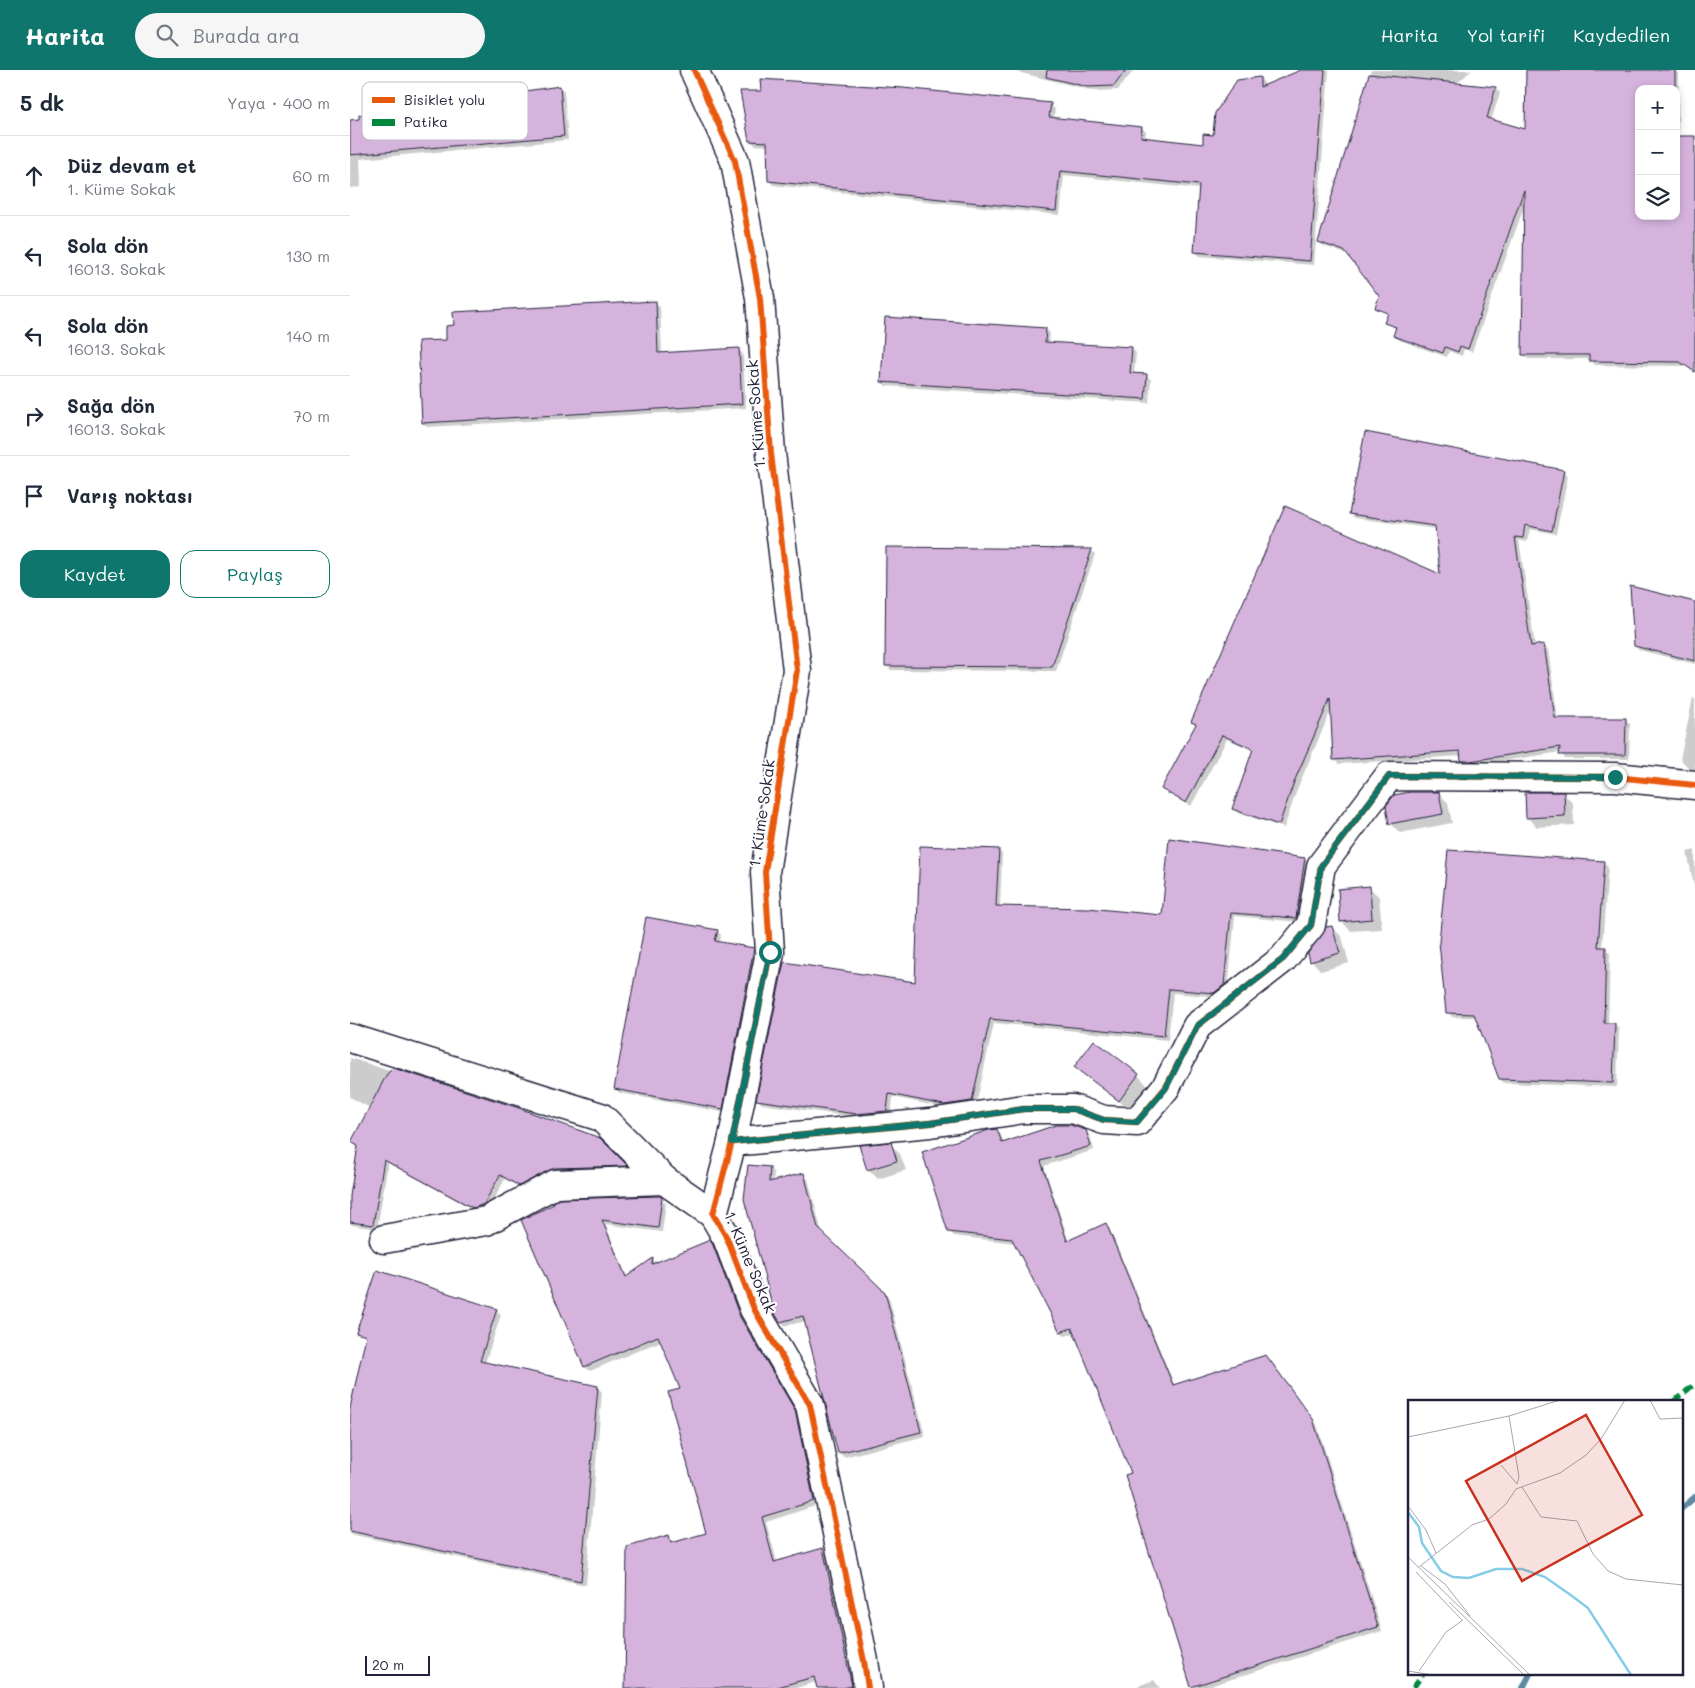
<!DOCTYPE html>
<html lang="tr">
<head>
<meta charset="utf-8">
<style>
  body { margin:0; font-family:Mali,sans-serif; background:#f6f6f7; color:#1f2937 }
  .controls { position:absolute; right:15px; top:15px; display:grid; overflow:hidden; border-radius:10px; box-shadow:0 2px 8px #0003 }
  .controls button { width:45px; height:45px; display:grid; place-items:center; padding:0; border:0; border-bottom:1px solid #e0e1e3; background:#fff; color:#1f2937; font:25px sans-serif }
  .scale { position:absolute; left:15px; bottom:12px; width:65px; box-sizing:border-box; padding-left:5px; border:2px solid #22223b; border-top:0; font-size:14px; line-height:18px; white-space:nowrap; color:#22223b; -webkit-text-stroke:4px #fff; paint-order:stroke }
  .stop { position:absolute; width:15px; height:15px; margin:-11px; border:4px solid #0f766e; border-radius:50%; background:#fff }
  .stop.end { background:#0f766e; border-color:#fff; box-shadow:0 1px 5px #0008 }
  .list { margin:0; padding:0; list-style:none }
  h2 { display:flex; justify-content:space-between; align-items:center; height:65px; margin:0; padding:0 20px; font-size:21px }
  h2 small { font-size:16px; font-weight:400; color:#747a83 }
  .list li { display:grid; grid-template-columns:32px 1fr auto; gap:15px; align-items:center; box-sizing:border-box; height:80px; padding:0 20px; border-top:1px solid #e0e1e3 }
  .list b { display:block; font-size:19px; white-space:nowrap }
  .list p { margin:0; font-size:16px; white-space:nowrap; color:#747a83 }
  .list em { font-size:16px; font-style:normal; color:#747a83 }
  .actions { display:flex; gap:10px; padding:15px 20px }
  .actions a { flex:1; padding:11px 0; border:1px solid #0f766e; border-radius:15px; text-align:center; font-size:18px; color:#0f766e }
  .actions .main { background:#0f766e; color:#fff }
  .icon { flex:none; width:28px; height:28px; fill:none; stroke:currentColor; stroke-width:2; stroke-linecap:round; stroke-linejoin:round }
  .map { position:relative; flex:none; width:1345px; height:1618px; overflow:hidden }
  header { display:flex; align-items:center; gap:30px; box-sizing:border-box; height:70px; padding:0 25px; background:#0f766e; color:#fff }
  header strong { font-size:24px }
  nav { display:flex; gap:28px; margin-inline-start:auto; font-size:18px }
  .search { width:350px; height:45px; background:#f6f6f7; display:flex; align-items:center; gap:12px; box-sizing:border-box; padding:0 18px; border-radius:28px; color:#747a83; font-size:19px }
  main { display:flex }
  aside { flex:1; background:#fff }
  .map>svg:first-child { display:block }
  .shadow { fill:#0003; fill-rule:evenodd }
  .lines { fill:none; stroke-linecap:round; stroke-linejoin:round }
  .stream { stroke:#5d89a2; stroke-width:6 }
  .building { fill:#d6b3dd; stroke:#22223b }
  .minor-casing { stroke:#22223b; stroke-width:31 }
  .minor { stroke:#fff; stroke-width:28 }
  .quiet { stroke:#00873e; stroke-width:5; stroke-dasharray:10 5; stroke-linecap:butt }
  .cycleway-casing { stroke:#fff; stroke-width:9 }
  .cycleway { stroke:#e8590c; stroke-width:6 }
  .route { stroke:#0f766e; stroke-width:6 }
  .labels { text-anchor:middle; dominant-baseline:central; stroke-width:4; stroke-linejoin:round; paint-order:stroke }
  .street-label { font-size:16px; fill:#22223b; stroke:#fff }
  .inset-river { fill:none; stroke:#85cde6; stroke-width:2.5 }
  .inset-road { fill:none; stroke:#a7a7b1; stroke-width:1 }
  .view { fill:#c8321e; fill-opacity:0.15; stroke:#c8321e; stroke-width:2.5 }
  .inset-edge { fill:none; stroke:#22223b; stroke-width:2.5 }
  .key { fill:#fff; stroke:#bdbdc4; stroke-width:1 }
  .key-label { font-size:14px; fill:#22223b }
</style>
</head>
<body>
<header>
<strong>Harita</strong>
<div class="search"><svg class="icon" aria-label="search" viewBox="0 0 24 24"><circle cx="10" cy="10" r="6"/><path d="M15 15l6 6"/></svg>Burada ara</div>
<nav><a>Harita</a><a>Yol tarifi</a><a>Kaydedilen</a></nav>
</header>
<main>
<aside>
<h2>5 dk<small>Yaya · 400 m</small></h2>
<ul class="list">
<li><svg class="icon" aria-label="ahead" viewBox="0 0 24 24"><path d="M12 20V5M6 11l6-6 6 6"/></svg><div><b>Düz devam et</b><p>1. Küme Sokak</p></div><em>60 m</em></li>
<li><svg class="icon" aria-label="left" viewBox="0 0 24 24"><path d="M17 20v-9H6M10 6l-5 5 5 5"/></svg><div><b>Sola dön</b><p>16013. Sokak</p></div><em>130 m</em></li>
<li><svg class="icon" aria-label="left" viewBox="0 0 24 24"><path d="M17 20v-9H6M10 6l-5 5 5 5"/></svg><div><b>Sola dön</b><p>16013. Sokak</p></div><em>140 m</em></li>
<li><svg class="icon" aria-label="right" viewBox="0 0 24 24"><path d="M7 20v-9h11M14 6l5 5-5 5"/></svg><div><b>Sağa dön</b><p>16013. Sokak</p></div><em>70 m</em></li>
<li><svg class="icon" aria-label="arrive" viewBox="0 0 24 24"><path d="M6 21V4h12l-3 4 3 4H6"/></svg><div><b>Varış noktası</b></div></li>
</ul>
<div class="actions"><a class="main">Kaydet</a><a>Paylaş</a></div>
</aside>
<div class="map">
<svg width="1345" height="1618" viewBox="0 0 1345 1618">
  <rect width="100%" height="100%" fill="#fff"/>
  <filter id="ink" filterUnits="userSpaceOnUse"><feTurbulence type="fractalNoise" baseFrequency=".02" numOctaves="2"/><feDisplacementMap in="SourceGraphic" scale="10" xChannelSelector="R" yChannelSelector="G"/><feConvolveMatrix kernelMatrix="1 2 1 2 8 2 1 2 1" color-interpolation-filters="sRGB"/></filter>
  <g filter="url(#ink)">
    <g class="shadow">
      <polygon points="659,0 784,0 768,20 744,21"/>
      <polygon points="955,0 979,0 964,195 850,186 845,182 850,119 714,105 710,145 423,115 419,110 419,76 405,75 400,70 700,35 705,39 704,48 792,58 796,62 795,69 854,75 864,66 910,8 914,13 914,16"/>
      <path d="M1021,0H1122L1106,14L1145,18L1150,23L1141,51L1176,61L1178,0H1325L1329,4L1328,67H1345V303L1336,296L1245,295L1241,289H1178L1173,284L1175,134L1122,282L1114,279L1112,286L1099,281L1097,287L1049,270L1044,265L1047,259L1036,252L1038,245L1026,238L1030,226L998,185L974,176L970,172ZM1289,19H1326V146H1289Z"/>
      <polygon points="210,17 214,21 218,70 10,89 11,117 0,118 0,51"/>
      <polygon points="305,232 310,237 312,284 388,279 393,284 396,338 77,357 73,352 98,271"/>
      <polygon points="695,259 700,263 699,273 781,278 786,283 784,304 796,305 801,310 799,333 536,316 532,312"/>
      <polygon points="1213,401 1218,406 1206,464 1180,459 1177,472 1169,470 1185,576 1194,575 1198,580 1208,649 1275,649 1280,654 1279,689 1215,689 1211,682 1126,695 1117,695 1112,690 1112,686 989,694 984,689 981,640 948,717 934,758 888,743 883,738 904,681 877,669 841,736 813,719 847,656 843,652 1092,506 1087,459 1005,448 1000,443"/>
      <polygon points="741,480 745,484 706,601 541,600 536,595"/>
      <polygon points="1345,533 1345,594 1289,580 1285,576"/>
      <polygon points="1343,628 1345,629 1345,704 1330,689"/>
      <polygon points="1089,723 1098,733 1102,753 1050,763 1040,753"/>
      <polygon points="1214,724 1223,733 1224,755 1187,757 1177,747"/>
      <polygon points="648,780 652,784 650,837 813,846 954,789 959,794 950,852 885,846 878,919 869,927 823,923 818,970 644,953 626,1035 599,1039 543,1027 541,1046 511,1048 412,1034 408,1030 566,913"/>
      <polygon points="1345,780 1345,821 1337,782"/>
      <polygon points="1253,792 1258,797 1252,878 1260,883 1258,954 1265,954 1269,959 1267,1017 1154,1013 1150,1009 1126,947 1102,947 1098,942"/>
      <polygon points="1019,817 1029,827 1032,859 1001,861 992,852"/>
      <polygon points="982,857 992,867 999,893 971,901 962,891"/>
      <polygon points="367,861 371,865 370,873 404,879 408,884 377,1043 270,1023 265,1018"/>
      <polygon points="0,988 249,1069 280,1100 175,1120 155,1109 139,1139 128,1142 38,1093 27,1159 2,1155 0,1153 0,1134 9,1078 2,1072 20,1038 0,1027"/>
      <polygon points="725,997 788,1005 797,1015 779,1039"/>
      <polygon points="647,1060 651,1065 654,1073 735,1061 740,1066 744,1080 694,1096 719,1172 756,1155 760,1160 825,1316 921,1291 967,1355 1032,1561 854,1618 842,1616 783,1403 725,1263 715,1266 711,1262 665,1173 604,1166 599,1161"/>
      <polygon points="540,1074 550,1084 556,1100 528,1109 518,1099"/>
      <polygon points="419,1098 424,1103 423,1112 453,1104 458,1109 472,1163 539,1228 575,1366 494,1387 489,1383 456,1251 435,1256 431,1251 396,1128"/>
      <polygon points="311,1129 316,1133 312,1162 255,1154 277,1207 303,1190 307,1194 360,1171 364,1176 395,1253 449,1346 468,1435 416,1452 427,1492 472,1480 477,1484 505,1618 468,1618 466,1612 446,1618 276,1618 318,1467 324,1473 358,1464 332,1320 311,1271 240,1301 235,1297 172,1151"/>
      <polygon points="146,1240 151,1245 135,1293 247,1317 252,1322 236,1515 0,1464 0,1344 17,1268 8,1262"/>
      <polygon points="804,1610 810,1618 782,1618"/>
    </g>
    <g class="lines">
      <g class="stream">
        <polyline points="1331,1439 1345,1427"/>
        <polyline points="1173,1618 1180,1604"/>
      </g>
    </g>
    <g class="building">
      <polygon points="697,0 776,0 764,16 738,17 696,7"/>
      <polygon points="951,0 975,0 960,191 844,182 849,115 710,101 706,141 418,111 417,72 399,71 390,21 411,21 410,9 553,18 701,33 699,47 792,57 791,67 853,74 853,64 863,65 865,43 887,10 910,7 910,17"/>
      <polygon points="1176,0 1325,0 1325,19 1289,19 1289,146 1326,146 1326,66 1345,66 1345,302 1330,292 1239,291 1239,285 1172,285 1174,120 1118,279 1110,276 1108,282 1095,277 1093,283 1043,266 1046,257 1034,253 1038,243 1025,238 1029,226 994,181 968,172 1019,4 1146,17 1137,48 1175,59"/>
      <polygon points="210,16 214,66 0,85 0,50 9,49 9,45"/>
      <polygon points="306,231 308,283 389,278 392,334 72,353 68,271 96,270 96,256 104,255 103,242"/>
      <polygon points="535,247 696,258 695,272 782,277 780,303 797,304 795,329 531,312"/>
      <polygon points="1015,362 1214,400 1202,461 1175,455 1173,468 1165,467 1181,576 1194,574 1205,648 1276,648 1275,685 1209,685 1210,677 1120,691 1111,691 1110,681 983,690 980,629 944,712 929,755 882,739 903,679 872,665 836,733 811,719 846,654 841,652 935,436 1090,504 1085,456 999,444"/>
      <polygon points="536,477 742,479 702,597 535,596"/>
      <polygon points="1280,516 1345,532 1345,591 1284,576"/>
      <polygon points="1060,722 1089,722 1093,744 1039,754 1036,736 1044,725"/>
      <polygon points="1175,722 1214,722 1215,746 1176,748"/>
      <polygon points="819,768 955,788 946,848 881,843 874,915 864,923 819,919 814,966 640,949 622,1031 594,1035 539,1024 537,1041 506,1044 406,1030 434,892 565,912 570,776 649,779 646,836 737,838 812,845"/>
      <polygon points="1098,780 1254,791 1248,877 1256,877 1254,953 1265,953 1263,1013 1149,1009 1124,944 1096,943 1089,872"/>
      <polygon points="1020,816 1022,849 990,852 988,819"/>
      <polygon points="296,847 368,860 365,871 404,878 373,1039 264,1019"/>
      <polygon points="982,856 990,883 960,892 958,883 976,857"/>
      <polygon points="744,970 789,1004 769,1031 724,997"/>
      <polygon points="43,998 166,1037 250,1068 278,1096 204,1098 169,1116 150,1105 134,1134 123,1138 34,1090 23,1155 0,1152 0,1126 8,1076 1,1072 37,1004"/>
      <polygon points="706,1055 720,1055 736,1060 741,1076 691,1091 717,1171 756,1153 823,1315 916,1285 963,1349 1028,1557 841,1617 775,1405 781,1403 722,1258 710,1262 662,1169 598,1162 572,1082 639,1060 647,1059 652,1073"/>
      <polygon points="541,1072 547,1091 517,1100 509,1075"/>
      <polygon points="398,1095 420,1097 419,1112 454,1103 468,1158 535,1222 571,1362 488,1383 453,1246 430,1252 424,1242 394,1129"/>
      <polygon points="309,1126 312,1127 308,1158 252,1150 276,1207 303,1188 302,1194 360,1170 363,1175 390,1247 445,1340 464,1431 412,1447 424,1492 473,1478 502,1616 493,1618 467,1618 464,1607 424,1618 275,1618 277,1477 319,1465 321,1473 356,1463 318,1322 330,1319 308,1266 234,1297 171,1150 204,1134 202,1133 209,1129"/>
      <polygon points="27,1200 147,1239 130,1291 248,1316 231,1511 0,1461 0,1338 16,1266 6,1263"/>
    </g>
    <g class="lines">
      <defs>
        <g id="minor">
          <polyline points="344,0 385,91 410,228 421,383 447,600 415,802 420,882 382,1072 363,1144 377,1168 404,1239 460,1335 514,1591 518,1618"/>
          <polyline points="0,968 251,1047 314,1110"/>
          <polyline points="382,1072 580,1053 674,1039 723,1039 754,1050 787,1052 816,1017 847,956 933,889 961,855 971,796 1039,706 1265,707 1345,715"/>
          <polyline points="34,1169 136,1151 205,1114 314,1110 363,1144"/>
        </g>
      </defs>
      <use href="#minor" class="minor-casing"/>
      <use href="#minor" class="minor"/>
      <g class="quiet">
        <polyline points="1323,1332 1345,1314"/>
        <polyline points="1063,1618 1073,1604"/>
      </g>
      <defs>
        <g id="cycleway">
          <polyline points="344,0 385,91 410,228 421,383 447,600 415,802 420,882 382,1072 363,1144 377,1168 404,1239 460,1335 514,1591 518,1618"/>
          <polyline points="382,1072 580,1053 674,1039 723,1039 754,1050 787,1052 816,1017 847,956 933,889 961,855 971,796 1039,706 1265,707 1345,715"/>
        </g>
      </defs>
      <use href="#cycleway" class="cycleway-casing"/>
      <use href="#cycleway" class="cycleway"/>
    </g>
  </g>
  <g class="lines" filter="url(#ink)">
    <polyline class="route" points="420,882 382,1072 580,1053 674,1039 723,1039 754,1050 787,1052 816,1018 847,956 933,889 961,855 971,796 1039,706 1265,707"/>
  </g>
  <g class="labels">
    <g class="street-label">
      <text transform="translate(405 344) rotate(-94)">1. Küme Sokak</text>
      <text transform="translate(411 743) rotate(-82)">1. Küme Sokak</text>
      <text transform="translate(401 1192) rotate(67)">1. Küme Sokak</text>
    </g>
  </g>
  <g transform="translate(1058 1330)">
    <rect width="275" height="275" fill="#fff"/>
    <path class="inset-river" d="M0,112L11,127L14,143L33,171L45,177L61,178L88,169H114L137,177L164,196L180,208L223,275"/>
    <path class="inset-road" d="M242,0L252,19L275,18M101,16L111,77L109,84M0,37L101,16L152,0M93,65L109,84M114,87L133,117L169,121L185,154L200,171L218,179L275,185M0,106L18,130L28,153M0,157L122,275M13,166L37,184L62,216M11,167L64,125L81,119L98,104L108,89L152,73L178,55L193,39L217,0M8,172L54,220M41,202L116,275M0,271L25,275M11,271L38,232L55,220"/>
    <path class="view" d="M178,15L234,115L114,181L58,81Z"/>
    <rect width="275" height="275" class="inset-edge"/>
  </g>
  <rect x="12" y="12" width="166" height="58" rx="8" class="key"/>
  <rect x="22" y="27" width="23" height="6" fill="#e8590c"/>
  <rect x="22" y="49" width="23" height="7" fill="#00873e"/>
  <g class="key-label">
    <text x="54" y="35">Bisiklet yolu</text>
    <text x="54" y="57">Patika</text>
  </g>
</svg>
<div class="controls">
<button>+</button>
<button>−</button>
<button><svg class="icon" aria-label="layers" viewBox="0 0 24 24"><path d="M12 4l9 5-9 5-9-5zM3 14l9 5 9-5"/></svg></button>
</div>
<div class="scale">20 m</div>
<div class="stop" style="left:420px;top:882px"></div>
<div class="stop end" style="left:1265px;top:707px"></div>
</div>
</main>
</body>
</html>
